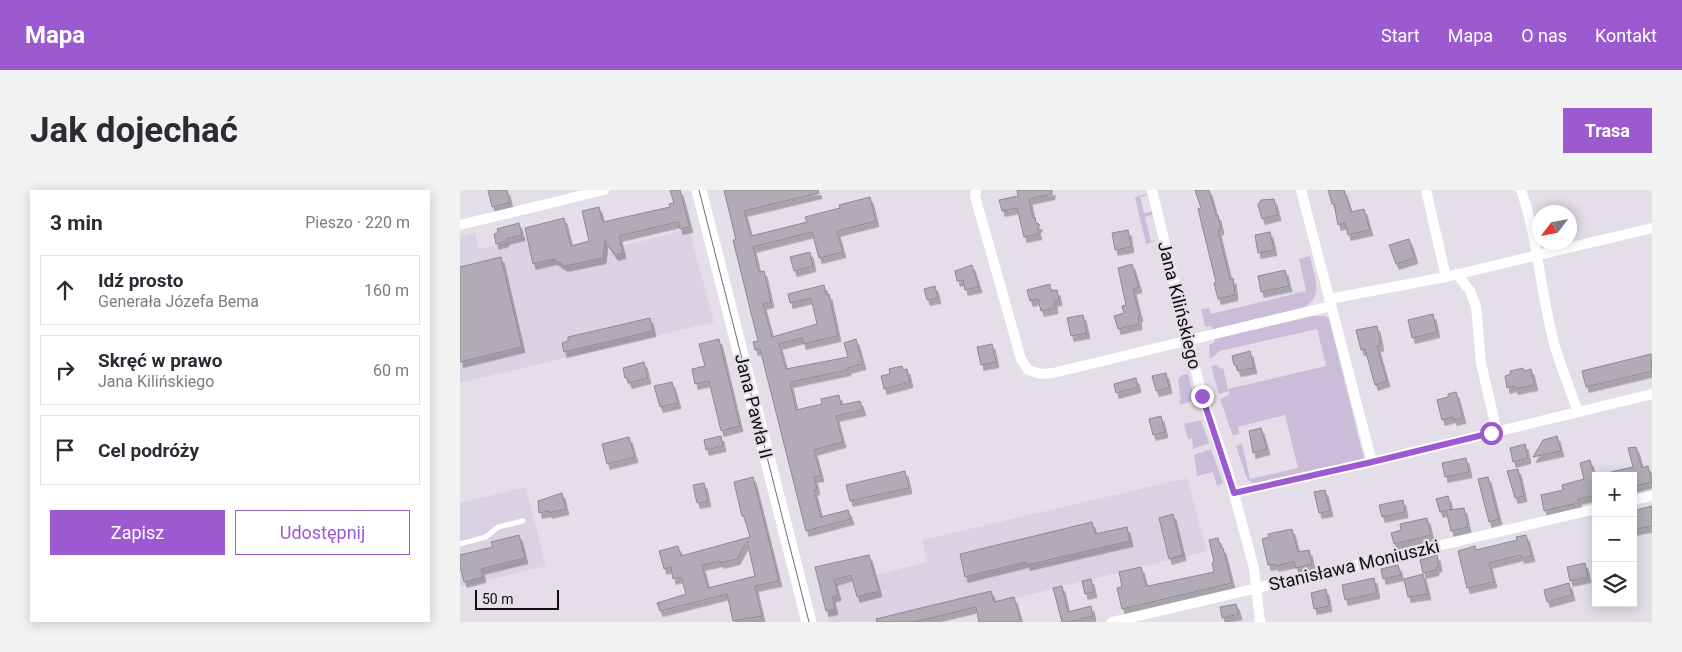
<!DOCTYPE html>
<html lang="pl">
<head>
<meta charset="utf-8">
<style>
  body { margin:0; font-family:Roboto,sans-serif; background:#f2f2f3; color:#2b2b33 }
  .controls { position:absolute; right:15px; bottom:15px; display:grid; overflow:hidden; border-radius:0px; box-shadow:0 2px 12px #0003 }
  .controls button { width:45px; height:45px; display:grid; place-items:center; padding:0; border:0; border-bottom:1px solid #e1e1e2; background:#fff; color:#2b2b33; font:25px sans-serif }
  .compass { position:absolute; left:1072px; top:15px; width:45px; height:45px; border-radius:50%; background:#fff; box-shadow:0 2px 12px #0003; rotate:238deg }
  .scale { position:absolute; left:15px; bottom:12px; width:84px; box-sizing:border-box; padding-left:5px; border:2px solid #100e11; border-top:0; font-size:14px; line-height:18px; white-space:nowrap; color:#100e11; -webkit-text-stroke:4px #e4dee9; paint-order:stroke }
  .stop { position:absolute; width:15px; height:15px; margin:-11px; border:4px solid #9c5ad0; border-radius:50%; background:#fff }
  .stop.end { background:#9c5ad0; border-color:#fff; box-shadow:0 1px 5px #0008 }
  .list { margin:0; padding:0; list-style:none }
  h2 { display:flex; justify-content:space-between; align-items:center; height:65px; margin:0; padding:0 20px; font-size:21px }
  h2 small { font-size:16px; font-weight:400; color:#7c7c81 }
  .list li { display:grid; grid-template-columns:32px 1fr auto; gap:15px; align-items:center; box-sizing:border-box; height:70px; margin:0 10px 10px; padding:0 10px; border:1px solid #e1e1e2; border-radius:0px }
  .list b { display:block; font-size:19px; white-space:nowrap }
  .list p { margin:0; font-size:16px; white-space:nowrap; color:#7c7c81 }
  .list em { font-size:16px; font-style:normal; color:#7c7c81 }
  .actions { display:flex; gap:10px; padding:15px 20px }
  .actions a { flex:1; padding:11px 0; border:1px solid #9c5ad0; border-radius:0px; text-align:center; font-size:18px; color:#9c5ad0 }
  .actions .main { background:#9c5ad0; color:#fff }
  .icon { flex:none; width:28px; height:28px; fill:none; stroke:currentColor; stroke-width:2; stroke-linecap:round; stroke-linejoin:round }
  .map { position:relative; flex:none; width:1192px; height:432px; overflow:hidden; border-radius:0px }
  header { display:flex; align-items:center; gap:30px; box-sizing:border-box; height:70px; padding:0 25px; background:#9c5ad0; color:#fff }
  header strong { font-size:24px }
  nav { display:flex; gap:28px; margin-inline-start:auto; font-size:18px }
  .intro { display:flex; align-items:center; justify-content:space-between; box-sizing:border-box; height:120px; padding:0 30px }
  h1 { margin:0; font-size:35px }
  .button { padding:12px 22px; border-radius:0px; background:#9c5ad0; color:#fff; font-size:18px; font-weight:700 }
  main { display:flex; gap:30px; padding:0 30px }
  aside { flex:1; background:#fff; border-radius:0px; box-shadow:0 2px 12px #0003 }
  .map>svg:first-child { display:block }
  .built { fill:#dad2e3 }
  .green { fill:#cbbcda }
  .building { fill:#b0abb5; stroke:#8e8993; fill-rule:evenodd; filter:url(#shadow) }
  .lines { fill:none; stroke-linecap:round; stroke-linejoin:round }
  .lane { stroke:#fff; stroke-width:5 }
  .street { stroke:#fff; stroke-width:10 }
  .secondary { stroke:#fff; stroke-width:15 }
  .tram { stroke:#6f6b72; stroke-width:1 }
  .route { stroke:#9c5ad0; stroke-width:6 }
  .labels { text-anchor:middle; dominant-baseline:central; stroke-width:4.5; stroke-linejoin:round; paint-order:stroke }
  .street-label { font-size:18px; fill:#100e11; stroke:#e4dee9 }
</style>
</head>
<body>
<header>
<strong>Mapa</strong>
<nav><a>Start</a><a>Mapa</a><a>O nas</a><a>Kontakt</a></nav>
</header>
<div class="intro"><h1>Jak dojechać</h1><a class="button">Trasa</a></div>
<main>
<aside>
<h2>3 min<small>Pieszo · 220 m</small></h2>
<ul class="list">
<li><svg class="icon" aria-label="ahead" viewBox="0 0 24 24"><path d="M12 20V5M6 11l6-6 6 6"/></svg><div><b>Idź prosto</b><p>Generała Józefa Bema</p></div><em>160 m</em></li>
<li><svg class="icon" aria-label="right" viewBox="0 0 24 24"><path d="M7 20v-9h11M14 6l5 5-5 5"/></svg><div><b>Skręć w prawo</b><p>Jana Kilińskiego</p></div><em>60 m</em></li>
<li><svg class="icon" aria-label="arrive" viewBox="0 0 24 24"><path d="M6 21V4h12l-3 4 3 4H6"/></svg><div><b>Cel podróży</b></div></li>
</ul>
<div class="actions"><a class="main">Zapisz</a><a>Udostępnij</a></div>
</aside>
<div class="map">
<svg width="1192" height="432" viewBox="0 0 1192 432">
  <defs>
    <filter id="shadow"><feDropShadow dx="3" dy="5.5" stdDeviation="0" flood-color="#0004"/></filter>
  </defs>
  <rect width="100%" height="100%" fill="#e4dee9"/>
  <g class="built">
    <polygon points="229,39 254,132 0,193 0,47 15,43 19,59 67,47 111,56 159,44 162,56"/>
    <polygon points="727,288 747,361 458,432 369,432 361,399 467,372 462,350"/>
    <polygon points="66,297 86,376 0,397 0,313"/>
  </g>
  <g class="green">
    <polygon points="685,4 688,5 680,7 684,23 692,22 692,25 685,27 691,51 698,50 686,54 675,7"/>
    <path d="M850,66C854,86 865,107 843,118L752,140L751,136L747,137L745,136L741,119L749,118L751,124L846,101L839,69Z"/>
    <polygon points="853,126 865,126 869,129 904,269 794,294 787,289 776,256 782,254 790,289 838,278 825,225 778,237 779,244 773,246 760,209 769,205 769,201 759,204 751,176 756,175 761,179 763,178 768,199 866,176 857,139 760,161 750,169 749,155 755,152 754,149"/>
    <polygon points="728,184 735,210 720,215 719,211 721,210 718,190 722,185"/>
    <polygon points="741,230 749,253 733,259 732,248 728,249 724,234"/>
    <polygon points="751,259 763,293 757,296 753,282 737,286 734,265"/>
  </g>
  <g class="building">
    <polygon points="28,0 47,0 50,13 32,17"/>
    <polygon points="210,0 220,0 230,37 220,39 218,32 159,46 163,63 155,65 145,50 143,68 105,76 94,69 73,74 65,38 104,28 111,56 129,51 122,21 139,17 143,32 210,17 209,14 214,13"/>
    <polygon points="264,0 358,0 359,3 284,21 291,46 347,32 345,27 380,18 379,15 410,7 416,31 377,41 383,62 359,68 352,42 293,57 299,82 304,81 311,112 303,114 312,147 357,134 351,108 330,113 328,104 364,95 366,105 369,104 378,146 343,154 342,148 319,154 326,179 388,167 384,153 396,149 403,174 388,178 388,180 330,192 336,220 362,214 361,209 379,205 381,215 400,211 403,220 376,226 383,252 354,260 361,286 354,287 357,299 354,300 361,327 388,320 391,329 346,341 300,159 295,160 293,152 298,151 273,50 276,50"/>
    <polygon points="557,0 592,0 592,4 569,9 573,28 575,27 576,33 580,35 577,38 579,44 564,47 557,18 542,21 539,10 558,6"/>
    <polygon points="735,0 749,0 756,25 758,25 761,39 758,40 770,89 773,88 775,105 758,109 754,93 756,92 738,19 741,18"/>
    <polygon points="868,0 884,0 891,22 904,19 910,40 888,45 885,33 878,35 874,14 872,14"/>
    <polygon points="814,9 818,25 802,29 798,15 801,10"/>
    <polygon points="59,33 62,45 46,49 46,51 36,54 34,44 38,43 37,39"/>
    <polygon points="668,40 671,57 655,60 652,43"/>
    <polygon points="810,42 814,60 798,63 795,45"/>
    <polygon points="949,49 955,68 936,74 929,55"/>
    <polygon points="350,62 353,76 334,81 330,67"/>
    <polygon points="41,67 62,157 0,172 0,77"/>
    <polygon points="672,74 679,97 673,99 680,126 678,126 679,134 658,139 654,126 664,123 662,116 666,115 658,78"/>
    <polygon points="512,75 519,97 505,100 503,90 497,91 495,81"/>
    <polygon points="825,80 829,96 801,102 798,86"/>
    <polygon points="590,94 591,101 597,100 599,110 594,111 595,118 581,121 578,109 570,111 567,100"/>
    <polygon points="475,96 478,108 467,110 464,99"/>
    <polygon points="973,124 977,142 952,148 948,130"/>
    <polygon points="623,125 627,143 611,146 607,128"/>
    <polygon points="190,128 193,141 104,162 102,153 108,151 108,147"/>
    <polygon points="917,136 921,156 917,156 927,191 915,195 905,159 901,160 896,140"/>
    <polygon points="259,149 280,236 261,241 249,191 235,194 232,179 245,176 239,154"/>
    <polygon points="532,154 536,172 521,175 517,157"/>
    <polygon points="790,161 794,178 778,181 776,175 774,175 772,166"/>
    <polygon points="1191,164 1192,181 1126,197 1122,181"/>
    <polygon points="184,172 188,188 169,193 167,188 165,188 163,178"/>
    <polygon points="442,176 443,180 447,179 450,192 424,199 421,186 430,184 429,179"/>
    <polygon points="1063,178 1064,181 1071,179 1075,195 1055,199 1054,196 1047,198 1045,186 1051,184 1050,181"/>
    <polygon points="706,183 709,198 696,201 692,186"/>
    <polygon points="676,188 678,197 656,203 654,194"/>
    <polygon points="212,192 218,213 200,217 194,196"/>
    <polygon points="996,202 1003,228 994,230 993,227 982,230 977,210 988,207 988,204"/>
    <polygon points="701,226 705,242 693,245 689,229"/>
    <polygon points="801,238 807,259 793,263 789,241"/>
    <polygon points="261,246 263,256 246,260 244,250"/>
    <polygon points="1097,246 1101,261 1073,267 1083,250"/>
    <polygon points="169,247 175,267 147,274 142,254"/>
    <polygon points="1065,254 1068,268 1053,272 1050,258"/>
    <polygon points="1176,257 1182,278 1188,276 1192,292 1173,297 1173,286 1151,286 1151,282 1173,277 1168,258"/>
    <polygon points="1006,268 1009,282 985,287 982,273"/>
    <polygon points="1130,270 1134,284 1136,283 1136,305 1118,309 1119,313 1084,321 1081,305 1103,300 1102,295 1124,289 1120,273"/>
    <polygon points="1058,279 1064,306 1055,308 1047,281"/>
    <polygon points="445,281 449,298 390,311 386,295"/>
    <path d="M293,287L319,391L295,396L302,426L273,431L267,404L200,421L197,413L226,404L221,387L213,389L211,377L204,379L199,361L218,356L221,366L290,347L284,326H282L274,292ZM287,351L295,386L248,398L242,375L260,371L261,373L277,369Z"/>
    <polygon points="1028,287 1039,329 1029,332 1018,289"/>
    <polygon points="244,293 248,311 237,313 233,295"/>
    <polygon points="865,300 870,321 859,323 854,302"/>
    <polygon points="102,303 106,319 89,323 89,321 79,323 78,311"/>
    <polygon points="988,306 991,319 989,320 1004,318 1008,337 991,341 986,320 980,322 976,309"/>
    <polygon points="943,310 945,322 922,327 919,315"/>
    <polygon points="1192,316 1192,336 1173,340 1173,321"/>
    <polygon points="713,324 723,365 709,369 699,328"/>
    <polygon points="967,328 971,345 934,354 931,343 941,340 940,334"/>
    <polygon points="632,332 635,344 667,337 670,351 567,375 566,372 505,387 500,364"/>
    <polygon points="832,339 838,362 849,360 852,374 836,378 834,372 816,376 815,374 808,375 802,349 809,347 808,344"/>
    <polygon points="59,345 65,368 21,379 23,387 4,392 0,376 0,365 33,357 31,352"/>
    <polygon points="1066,345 1072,366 1061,368 1061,365 1029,373 1034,392 1007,398 998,361 1015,356 1016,360 1057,350 1056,347"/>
    <polygon points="758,348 761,358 763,358 772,393 662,419 657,398 662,397 659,382 681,377 686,395 688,396 754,382 752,373 754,372 749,350"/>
    <polygon points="409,365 419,401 397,407 391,385 374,390 378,405 372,407 375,419 366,421 355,377"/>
    <polygon points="977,365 979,376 976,377 976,380 963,383 960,370"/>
    <polygon points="1125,373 1128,387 1110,391 1107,377"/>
    <polygon points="938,375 941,385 923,389 921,379"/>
    <polygon points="963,384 968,404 948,407 944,389"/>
    <polygon points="914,388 917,403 885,410 882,395"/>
    <polygon points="631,389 634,402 625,404 622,391"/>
    <polygon points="1109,393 1112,405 1087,412 1084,400"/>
    <polygon points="602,396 608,422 631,416 633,426 610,432 602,432 593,398"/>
    <polygon points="866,399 869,416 854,419 851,403"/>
    <polygon points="531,401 534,412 554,407 561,432 519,432 516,417 454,432 417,432 416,429"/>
    <polygon points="776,414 779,424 762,428 760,417"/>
  </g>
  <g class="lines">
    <polyline class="lane" points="0,354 26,347 38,337 63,331"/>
    <g class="street">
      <polyline points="516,0 515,6 561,169 568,180 581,184 593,183 871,116"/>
      <polyline points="692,0 742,206 767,278 794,378 800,432"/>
      <polyline points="841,0 912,272"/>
      <polyline points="966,0 986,87"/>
      <path d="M1061,0C1078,48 1080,100 1093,149C1099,174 1110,198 1118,222"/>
      <polyline points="0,35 144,0"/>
      <polyline points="997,84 1010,101 1016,117 1021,173 1037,242"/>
      <polyline points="869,109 986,87 1192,38"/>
      <polyline points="774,303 912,272 1192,204"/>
      <polyline points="1173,310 1192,306"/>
      <polyline points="652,432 1136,319"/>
    </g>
    <polyline class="secondary" points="239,0 349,432"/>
    <polyline class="tram" points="239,0 349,432"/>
  </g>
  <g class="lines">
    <polyline class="route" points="742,206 774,303 912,272 1031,243"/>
  </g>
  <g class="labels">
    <g class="street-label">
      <text transform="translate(720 115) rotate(76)">Jana Kilińskiego</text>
      <text transform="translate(294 216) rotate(76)">Jana Pawła II</text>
      <text transform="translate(894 375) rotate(-13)">Stanisława Moniuszki</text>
    </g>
  </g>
</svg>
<div class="controls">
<button>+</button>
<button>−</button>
<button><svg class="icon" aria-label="layers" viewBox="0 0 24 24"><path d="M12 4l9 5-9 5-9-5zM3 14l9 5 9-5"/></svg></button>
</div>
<svg class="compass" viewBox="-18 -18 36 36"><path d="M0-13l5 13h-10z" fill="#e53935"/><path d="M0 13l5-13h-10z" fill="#7c7c81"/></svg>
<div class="scale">50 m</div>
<div class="stop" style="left:1031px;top:243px"></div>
<div class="stop end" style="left:742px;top:206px"></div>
</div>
</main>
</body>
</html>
